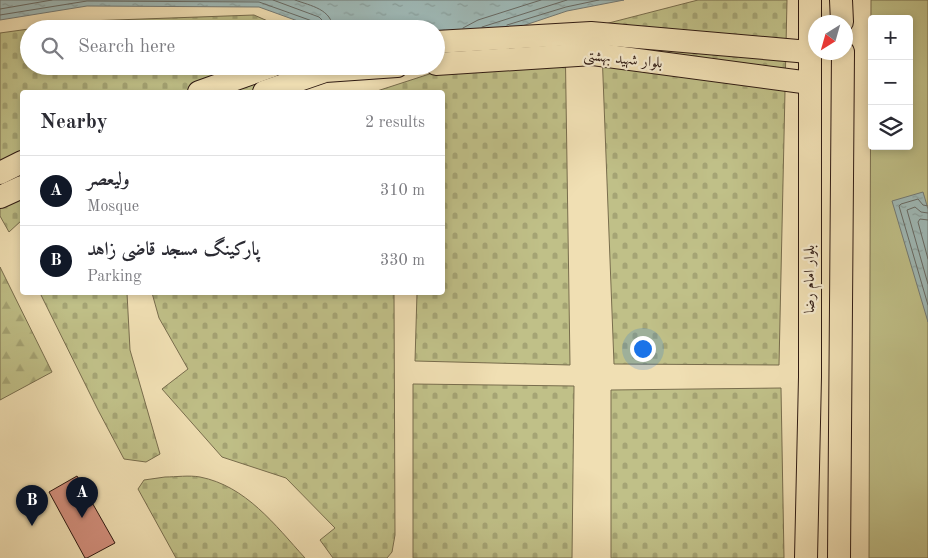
<!DOCTYPE html>
<html lang="en">
<head>
<meta charset="utf-8">
<style>
  body { margin:0; font-family:"Old Standard TT",Amiri,serif; background:#f2f2f3; color:#2b2b33 }
  .controls { position:absolute; right:15px; top:15px; display:grid; overflow:hidden; border-radius:5px; box-shadow:0 2px 8px #0003 }
  .controls button { width:45px; height:45px; display:grid; place-items:center; padding:0; border:0; border-bottom:1px solid #e1e1e2; background:#fff; color:#2b2b33; font:25px sans-serif }
  .compass { position:absolute; left:808px; top:15px; width:45px; height:45px; border-radius:50%; background:#fff; box-shadow:0 2px 8px #0003; rotate:217deg }
  .you { position:absolute; left:642px; top:348px; width:18px; height:18px; margin:-12px; border:4px solid #fff; border-radius:50%; background:#1a73e8; box-shadow:0 0 0 8px #1a73e833 }
  .badge { display:grid; place-items:center; width:32px; height:32px; border-radius:50%; background:#111827; color:#fff; font-size:16px; font-weight:700 }
  .pin { position:absolute; translate:-50% -41px; filter:drop-shadow(0 1px 2px #0008) }
  .pin::after { content:''; position:absolute; top:26px; width:18px; height:15px; background:inherit; clip-path:polygon(0 0,100% 0,50% 100%) }
  .list { margin:0; padding:0; list-style:none }
  h2 { display:flex; justify-content:space-between; align-items:center; height:65px; margin:0; padding:0 20px; font-size:21px }
  h2 small { font-size:16px; font-weight:400; color:#7c7c81 }
  .list li { display:grid; grid-template-columns:32px 1fr auto; gap:15px; align-items:center; box-sizing:border-box; height:70px; padding:0 20px; border-top:1px solid #e1e1e2 }
  .list b { display:block; font-size:19px; white-space:nowrap }
  .list p { margin:0; font-size:16px; white-space:nowrap; color:#7c7c81 }
  .list em { font-size:16px; font-style:normal; color:#7c7c81 }
  .icon { flex:none; width:28px; height:28px; fill:none; stroke:currentColor; stroke-width:2; stroke-linecap:round; stroke-linejoin:round }
  .map { position:relative; flex:none; width:928px; height:558px; overflow:hidden }
  .search { position:absolute; background:#fff; box-shadow:0 2px 8px #0003; left:20px; top:20px; width:425px; height:55px; display:flex; align-items:center; gap:12px; box-sizing:border-box; padding:0 18px; border-radius:28px; color:#7c7c81; font-size:19px }
  .panel { position:absolute; background:#fff; box-shadow:0 2px 8px #0003; left:20px; top:90px; width:425px; height:205px; border-radius:5px }
  .map>svg:first-child { display:block }
  .forest { fill:url(#forest-firs); stroke:#786d4d }
  .cemetery { fill:url(#cemetery-stones); stroke:#786d4d }
  .park { fill:#c0c088; stroke:#786d4d; fill-rule:evenodd }
  .water { fill:url(#water-ripples); stroke:#727a76 }
  .lines { fill:none; stroke-linecap:round; stroke-linejoin:round }
  .shore { stroke:#676a65; stroke-width:1 }
  .building { fill:#d3907e; stroke:#2f1a12 }
  .major-casing { stroke:#2f1a12; stroke-width:24 }
  .major { stroke:#f0dfb3; stroke-width:22 }
  .labels { text-anchor:middle; dominant-baseline:central; stroke-width:4.5; stroke-linejoin:round; paint-order:stroke }
  .street-label { font-size:15px; fill:#2f1a12; stroke:#f5eace }
</style>
</head>
<body>
<div class="map">
<svg width="928" height="558" viewBox="0 0 928 558">
  <defs>
    <pattern id="forest-firs" width="22" height="20" patternUnits="userSpaceOnUse" patternTransform="scale(1.25)"><rect width="22" height="20" fill="#c0c088"/><path d="M5 1l3.5 6h-7zM16 11l3.5 6h-7z" fill="#a5a474"/></pattern>
    <pattern id="cemetery-stones" width="16" height="16" patternUnits="userSpaceOnUse" patternTransform="scale(1.25)"><rect width="16" height="16" fill="#c0c088"/><path d="M2 7V4a2 2 0 0 1 4 0v3zM10 15v-3a2 2 0 0 1 4 0v3z" fill="#a5a474"/></pattern>
    <pattern id="water-ripples" width="26" height="14" patternUnits="userSpaceOnUse" patternTransform="scale(1.25)"><rect width="26" height="14" fill="#9fbab8"/><path d="M2 4q2-2 4 0t4 0M15 11q2-2 4 0t4 0" fill="none" stroke="#899f9d"/></pattern>
  </defs>
  <rect width="100%" height="100%" fill="#f0dfb3"/>
  <filter id="stains"><feTurbulence type="fractalNoise" baseFrequency=".004" numOctaves="4"/><feColorMatrix values="0 0 0 0 .2 0 0 0 0 .09 0 0 0 0 .02 0 0 0 .5 -.17"/></filter>
  <radialGradient id="worn" r=".72"><stop offset=".6" stop-color="#630" stop-opacity="0"/><stop offset="1" stop-color="#630" stop-opacity=".3"/></radialGradient>
  <polygon class="forest" points="0,267 52,372 0,400"/>
  <g class="cemetery">
    <polygon points="698,0 787,0 779,365 614,364 601,25"/>
    <polygon points="254,15 286,29 29,29 87,21"/>
    <polygon points="29,29 29,66 341,66 269,92 22,92 22,220 9,232 0,216 0,33"/>
    <polygon points="565,30 570,365 415,361 417,293 442,292 442,92 374,92"/>
    <polygon points="40,293 127,293 130,350 160,454 146,462 124,459 98,410"/>
    <polygon points="152,293 394,293 395,535 392,552 387,558 333,558 320,540 335,528 286,478 222,457 162,389 188,369 159,318"/>
    <polygon points="413,384 574,386 572,558 413,558"/>
    <polygon points="781,388 784,558 611,558 611,390"/>
    <path d="M165,477C176,477 189,475 200,477C246,486 275,525 305,558H176L138,489L144,480Z"/>
  </g>
  <path class="park" d="M871,0H928V558H869ZM872,19H909V146H872Z"/>
  <g class="water">
    <polygon points="0,0 624,0 567,11 436,55 436,29 320,29 259,7 87,6 0,20"/>
    <polygon points="923,192 928,209 928,322 892,201"/>
  </g>
  <g class="lines">
    <g class="shore">
      <polyline points="273,0 319,17 324,22 325,29"/>
      <path d="M295,0C311,6 332,9 333,29"/>
      <polyline points="0,9 52,0"/>
      <polyline points="0,15 87,1 259,2 315,22 318,25 319,29"/>
      <polyline points="507,25 566,7 599,0"/>
      <polyline points="482,27 567,0"/>
      <polyline points="463,28 478,20 541,0"/>
      <polyline points="928,206 923,205 918,199 901,204 899,206 928,305"/>
      <polyline points="928,213 921,212 915,207 907,210 928,284"/>
      <polyline points="928,220 920,219 918,222 928,259"/>
    </g>
  </g>
  <polygon class="building" points="77,476 115,543 87,558 85,558 49,492"/>
  <g class="lines">
    <defs>
      <g id="major">
        <polyline points="841,0 842,22"/>
        <polyline points="436,42 591,33 809,52"/>
        <polyline points="436,64 593,54 810,83"/>
        <polyline points="199,92 272,66"/>
        <polyline points="264,92 325,71 397,66"/>
        <polyline points="0,173 22,162"/>
        <polyline points="0,197 22,187"/>
        <polyline points="806,558 810,377 810,0"/>
        <polyline points="839,558 843,52"/>
      </g>
    </defs>
    <use href="#major" class="major-casing"/>
    <use href="#major" class="major"/>
  </g>
  <g class="labels">
    <g class="street-label">
      <text transform="translate(623 60) rotate(6)">بلوار شهید بهشتی</text>
      <text transform="translate(810 279) rotate(-90)">بلوار امام رضا</text>
    </g>
  </g>
  <rect width="100%" height="100%" filter="url(#stains)"/>
  <rect width="100%" height="100%" fill="url(#worn)"/>
</svg>
<div class="controls">
<button>+</button>
<button>−</button>
<button><svg class="icon" aria-label="layers" viewBox="0 0 24 24"><path d="M12 4l9 5-9 5-9-5zM3 14l9 5 9-5"/></svg></button>
</div>
<svg class="compass" viewBox="-18 -18 36 36"><path d="M0-13l5 13h-10z" fill="#e53935"/><path d="M0 13l5-13h-10z" fill="#7c7c81"/></svg>
<div class="you"></div>
<div class="pin badge" style="left:82px;top:518px">A</div>
<div class="pin badge" style="left:32px;top:526px">B</div>
<div class="search"><svg class="icon" aria-label="search" viewBox="0 0 24 24"><circle cx="10" cy="10" r="6"/><path d="M15 15l6 6"/></svg>Search here</div>
<section class="panel">
<h2>Nearby<small>2 results</small></h2>
<ul class="list">
<li><span class="badge">A</span><div><b>ولیعصر</b><p>Mosque</p></div><em>310 m</em></li>
<li><span class="badge">B</span><div><b>پارکینگ مسجد قاضی زاهد</b><p>Parking</p></div><em>330 m</em></li>
</ul>
</section>
</div>
</body>
</html>
